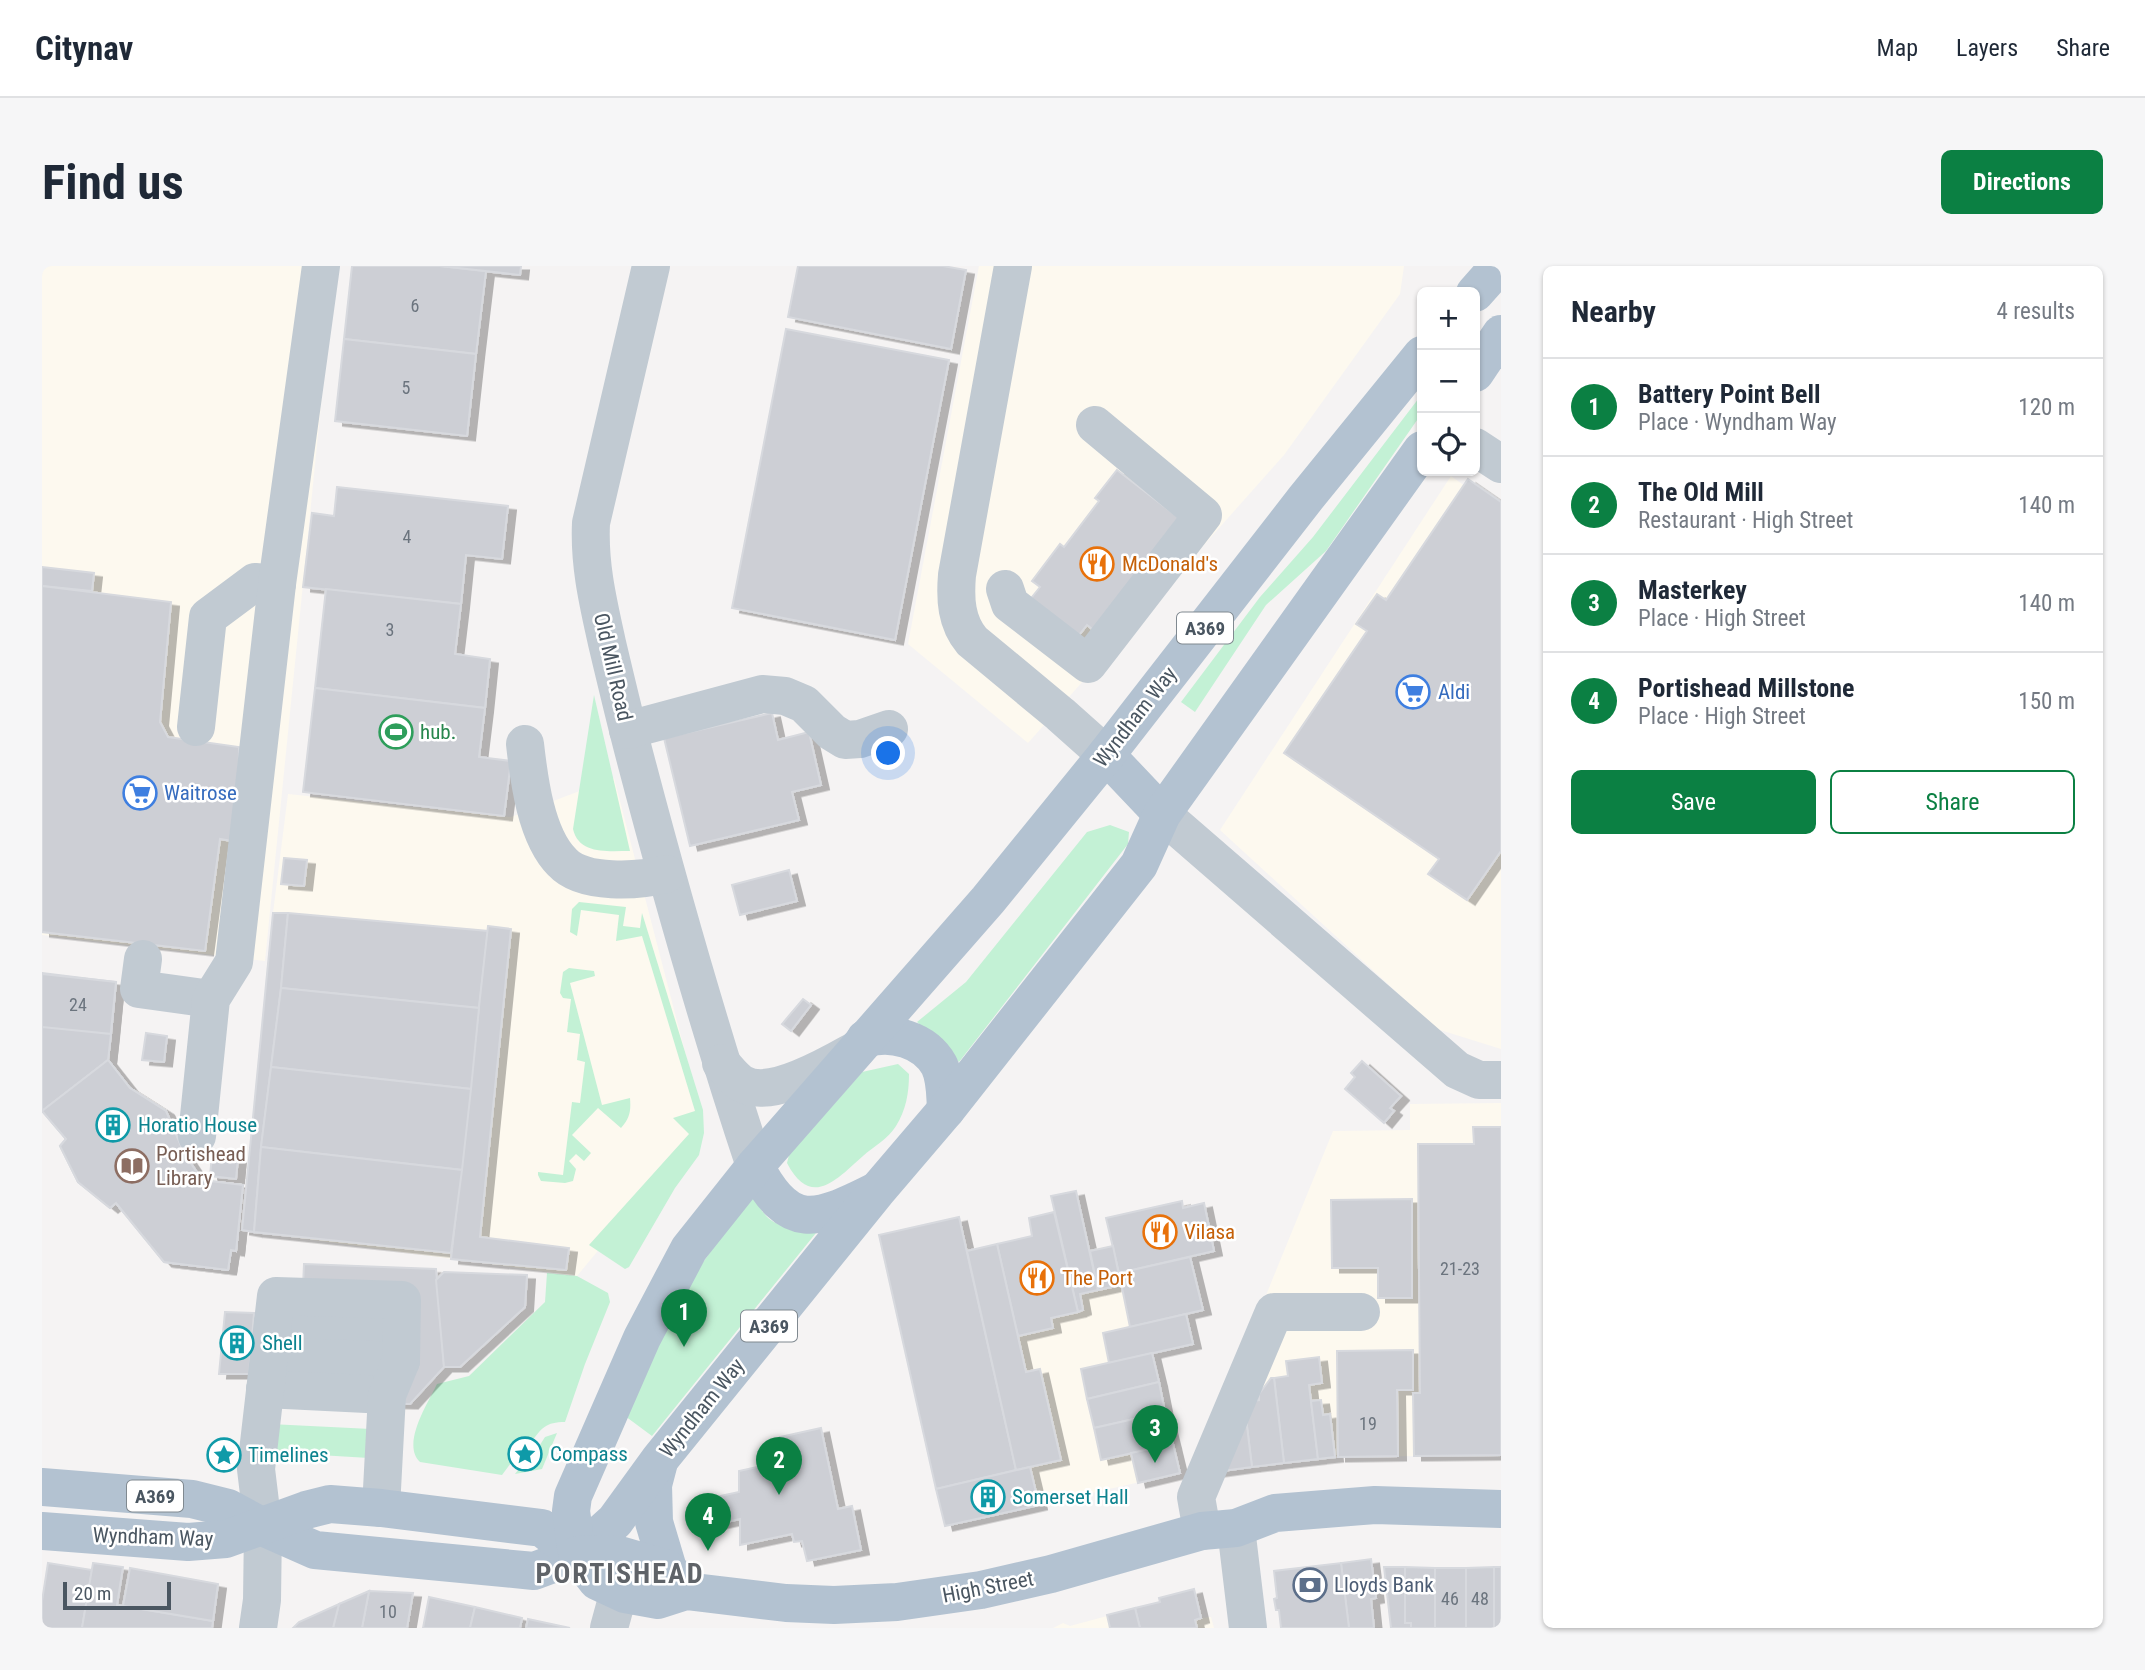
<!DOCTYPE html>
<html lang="en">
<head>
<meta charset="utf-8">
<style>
  body { margin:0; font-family:"Roboto Condensed",sans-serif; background:#f6f6f7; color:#1f2937 }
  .controls { position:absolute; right:21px; top:21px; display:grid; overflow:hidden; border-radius:10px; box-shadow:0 2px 5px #0004 }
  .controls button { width:63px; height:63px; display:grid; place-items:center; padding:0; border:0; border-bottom:2px solid #e0e1e3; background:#fff; color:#1f2937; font:35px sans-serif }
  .scale { position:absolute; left:21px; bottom:18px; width:108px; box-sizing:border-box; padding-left:7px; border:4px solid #4a5661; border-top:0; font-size:19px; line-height:24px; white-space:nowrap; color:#4a5661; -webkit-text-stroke:5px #fff; paint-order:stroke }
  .you { position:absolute; left:847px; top:488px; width:24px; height:24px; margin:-18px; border:5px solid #fff; border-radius:50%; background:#1a73e8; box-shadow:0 0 0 10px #1a73e833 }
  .badge { display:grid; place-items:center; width:46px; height:46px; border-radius:50%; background:#0b8043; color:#fff; font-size:23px; font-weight:700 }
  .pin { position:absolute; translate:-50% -58px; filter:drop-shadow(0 2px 4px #0008) }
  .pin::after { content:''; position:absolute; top:37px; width:24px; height:21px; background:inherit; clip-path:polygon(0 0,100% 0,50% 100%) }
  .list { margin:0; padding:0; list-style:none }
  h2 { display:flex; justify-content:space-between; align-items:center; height:91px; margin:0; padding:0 28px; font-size:30px }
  h2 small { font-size:23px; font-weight:400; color:#747a83 }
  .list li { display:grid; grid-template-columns:46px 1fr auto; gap:21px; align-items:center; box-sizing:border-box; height:98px; padding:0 28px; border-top:2px solid #e0e1e3 }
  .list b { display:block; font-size:26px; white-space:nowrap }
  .list p { margin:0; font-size:23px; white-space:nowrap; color:#747a83 }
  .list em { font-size:23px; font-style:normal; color:#747a83 }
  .actions { display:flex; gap:14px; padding:21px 28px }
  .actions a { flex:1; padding:16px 0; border:2px solid #0b8043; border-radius:10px; text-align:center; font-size:24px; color:#0b8043 }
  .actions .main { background:#0b8043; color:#fff }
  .icon { flex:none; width:38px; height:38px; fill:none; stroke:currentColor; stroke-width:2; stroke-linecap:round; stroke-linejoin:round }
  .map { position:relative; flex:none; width:1459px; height:1362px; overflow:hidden; border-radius:10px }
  header { display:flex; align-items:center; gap:42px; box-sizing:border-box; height:98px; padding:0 35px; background:#fff; border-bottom:2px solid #e0e1e3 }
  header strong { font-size:33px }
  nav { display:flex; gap:38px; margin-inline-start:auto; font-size:24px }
  .intro { display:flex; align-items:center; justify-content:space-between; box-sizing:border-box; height:168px; padding:0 42px }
  h1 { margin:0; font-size:49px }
  .button { padding:18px 32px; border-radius:10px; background:#0b8043; color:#fff; font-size:24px; font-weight:700 }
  main { display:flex; gap:42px; padding:0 42px }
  aside { flex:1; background:#fff; border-radius:10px; box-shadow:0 2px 5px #0004 }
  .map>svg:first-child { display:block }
  .commercial { fill:#fdf9ef }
  .green { fill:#c3f1d5 }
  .building { fill:#cdcfd5; stroke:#d7d9de; stroke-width:2; filter:url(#shadow) }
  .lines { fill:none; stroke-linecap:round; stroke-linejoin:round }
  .minor { stroke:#c1cad2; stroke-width:38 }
  .major { stroke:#b3c2d1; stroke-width:38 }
  .labels { text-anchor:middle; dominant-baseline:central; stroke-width:5; stroke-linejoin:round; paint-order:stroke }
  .number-label { font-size:18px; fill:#6b747e }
  .shield { fill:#fff; stroke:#808990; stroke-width:2 }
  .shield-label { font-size:19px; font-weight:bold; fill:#4a5661 }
  .food-label { font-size:21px; fill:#c56008; stroke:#fff; text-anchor:start }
  .street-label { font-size:21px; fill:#4a5661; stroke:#fff }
  .shop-label { font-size:21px; fill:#366cbe; stroke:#fff; text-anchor:start }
  .leisure-label { font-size:21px; fill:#27864d; stroke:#fff; text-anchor:start }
  .culture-label { font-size:21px; fill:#0d838f; stroke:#fff; text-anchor:start }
  .education-label { font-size:21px; fill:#785e54; stroke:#fff; text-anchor:start }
  .service-label { font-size:21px; fill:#4e5e75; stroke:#fff; text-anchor:start }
  .district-label { font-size:28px; font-weight:bold; letter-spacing:2px; fill:#5f6368; stroke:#fff }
</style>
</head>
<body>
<header>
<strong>Citynav</strong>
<nav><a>Map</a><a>Layers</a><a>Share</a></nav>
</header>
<div class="intro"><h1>Find us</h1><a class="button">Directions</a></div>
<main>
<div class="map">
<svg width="1459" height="1362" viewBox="0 0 1459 1362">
  <defs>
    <filter id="shadow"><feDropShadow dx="8" dy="4.5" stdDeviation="0" flood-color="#0004"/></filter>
  </defs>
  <rect width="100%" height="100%" fill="#f5f3f3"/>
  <g class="commercial">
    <polygon points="0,0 293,0 223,695 0,669"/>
    <polygon points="937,0 1362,0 1358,28 1242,189 986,477 866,378"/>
    <polygon points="1409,210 1459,246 1459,783 1395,763 1178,564"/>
    <polygon points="572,512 657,840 658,862 535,1010 212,966 246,647 231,647 246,528 469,551"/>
    <polygon points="1459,837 1459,1189 1296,1191 1151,1208 1291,865 1368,864 1368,838"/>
    <polygon points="1034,925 1048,984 1071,979 1064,952 1140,935 1142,942 1162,937 1172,985 1148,991 1161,1044 1144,1048 1151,1078 1110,1087 1138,1207 903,1260 837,969 917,951 926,985 990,970 987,952 1012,946 1009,930"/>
    <polygon points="1152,1323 1159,1352 1169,1351 1172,1362 1011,1362 1021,1357 1028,1360 1117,1336 1117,1332"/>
  </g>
  <g class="green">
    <polygon points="1380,128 1380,147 1284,285 1224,339 1153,446 1139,436 1218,331 1271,271"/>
    <path d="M552,429L588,585C566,585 537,589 531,563Z"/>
    <polygon points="1068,559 1087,566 1086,578 917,796 875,756 924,716 1045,566"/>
    <polygon points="537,636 584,641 581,660 598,662 600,647 661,844 662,867 657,889 633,922 587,1001 583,1003 547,979 647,868 631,852 653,845 600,670 574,675 577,649 539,644 535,670 528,666 530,643"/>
    <path d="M527,702L552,705L553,710L528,717L560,839L588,832C589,845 588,852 579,862L556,842L530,869L549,887L542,895L534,888L527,895L534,903L531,915L523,917L499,915L496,909V906L521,909L530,836L538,837L543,796L535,794L538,768L525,766L529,733L521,732L518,727L521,706Z"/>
    <path d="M856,798L867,808C867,827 864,844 854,860C847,872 831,881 821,890C794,914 769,943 745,897L747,889L820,806Z"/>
    <path d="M711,926C724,964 744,962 778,962L610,1170L583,1150L647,1016Z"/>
    <path d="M505,1007L535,1010L566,1027L568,1036L543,1098L523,1156C504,1156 499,1162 489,1177L476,1175L470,1178L469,1183L472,1193L460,1209L378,1196C359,1178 386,1137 395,1118L427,1110L503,1036Z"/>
    <polygon points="228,1158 329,1163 327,1192 227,1186"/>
    <polygon points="515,1167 500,1203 473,1208 480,1199 495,1197 499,1190 496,1182 503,1171"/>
  </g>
  <g class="building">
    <polygon points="310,0 398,0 444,5 434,88 302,73"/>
    <polygon points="398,0 479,0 478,9"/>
    <polygon points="756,0 901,0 924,4 909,83 746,51"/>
    <polygon points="744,63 907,94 853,374 690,342"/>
    <polygon points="302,73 434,88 425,170 293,155"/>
    <polygon points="1075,204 1141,255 1055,367 1045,359 1030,378 982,341 998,321 990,315 1018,278 1022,281 1057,235 1053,232"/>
    <polygon points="1426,213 1459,236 1459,585 1425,634 1386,608 1397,593 1242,487 1325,365 1314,358 1335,328 1344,334"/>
    <polygon points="295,221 466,240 460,293 424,289 419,338 261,321 270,247 292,250"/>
    <polygon points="0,301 52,307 50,325 0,320"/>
    <polygon points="0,320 129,336 118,456 126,471 197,481 196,576 178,573 163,685 0,666"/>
    <polygon points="284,323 419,338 413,388 448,393 443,442 273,422"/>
    <polygon points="273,422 443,442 437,491 469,495 462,550 261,526"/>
    <polygon points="730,447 736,474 767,466 779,519 750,526 757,554 648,580 622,472"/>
    <polygon points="242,592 265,594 262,620 239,618"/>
    <polygon points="747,604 755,635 698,649 690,619"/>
    <polygon points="231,647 246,647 239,722 219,881 212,966 200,964"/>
    <polygon points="246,647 446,665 437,742 239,722"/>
    <polygon points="446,660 469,663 438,971 527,982 524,1004 409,993"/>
    <polygon points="0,707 74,716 69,768 0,761"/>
    <polygon points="0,708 74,716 66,794 88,822 124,845 142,887 160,914 201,919 194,985 189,984 186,1004 122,996 74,937 68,942 36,916 18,880 24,873 0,845"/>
    <polygon points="239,722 437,742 429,823 229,801"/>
    <polygon points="761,733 769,739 749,765 740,758"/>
    <polygon points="0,761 69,768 66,794 0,845"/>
    <polygon points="104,767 125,770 122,796 100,794"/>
    <polygon points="66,794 88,822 124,845 142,887 160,914 201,919 194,985 189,984 186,1004 122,996 74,937 68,942 36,916 18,880 24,873 0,845"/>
    <polygon points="1320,795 1359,830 1348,842 1352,845 1342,857 1303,823 1313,811 1309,807"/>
    <polygon points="229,801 429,823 420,904 219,881"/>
    <polygon points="1431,861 1459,861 1459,1189 1372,1190 1371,1127 1378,1127 1376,878 1432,878"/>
    <polygon points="219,881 420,904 409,987 212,966"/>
    <polygon points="170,889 196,892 194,913 168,910"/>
    <polygon points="1034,925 1056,1024 1038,1028 1041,1044 1036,1046 1009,930"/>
    <polygon points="1370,933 1370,1032 1336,1032 1336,1002 1290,1002 1289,934"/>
    <polygon points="1140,935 1141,942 1162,937 1172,985 1077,1007 1064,952"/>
    <polygon points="1012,946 1036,1046 1009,1052 1011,1062 976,1070 955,978 990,970 987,952"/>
    <polygon points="917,951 974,1204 894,1223 837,969"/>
    <polygon points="955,978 984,1106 998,1103 1019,1194 974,1204 925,985"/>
    <polygon points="1071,980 1079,1019 1056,1024 1048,985"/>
    <polygon points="1148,991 1161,1044 1088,1061 1077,1007"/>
    <polygon points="262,998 394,1003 402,1101 368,1138 256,1135"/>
    <polygon points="402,1006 485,1009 483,1041 418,1101 402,1101 394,1014"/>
    <polygon points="183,1046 212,1047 207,1108 177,1108"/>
    <polygon points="1144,1048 1151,1078 1067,1097 1061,1067"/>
    <polygon points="1371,1084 1371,1124 1355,1124 1356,1190 1296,1191 1295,1085"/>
    <polygon points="1110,1087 1117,1116 1045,1133 1039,1103"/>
    <polygon points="1277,1091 1280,1117 1267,1119 1276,1193 1242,1197 1232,1112 1246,1110 1244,1095"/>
    <polygon points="1229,1112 1232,1112 1242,1197 1210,1201 1202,1136 1217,1134 1217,1128"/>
    <polygon points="1117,1116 1123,1146 1052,1162 1045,1133"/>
    <polygon points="1279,1134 1281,1149 1288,1148 1293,1191 1276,1193 1269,1135"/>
    <polygon points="1202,1136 1210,1201 1173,1206"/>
    <polygon points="1123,1146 1131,1178 1059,1194 1052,1162"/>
    <polygon points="779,1162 796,1243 810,1240 819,1284 765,1295 760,1275 752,1276 750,1268 698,1279 698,1253 665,1260 664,1233 697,1226 697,1205 743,1195 738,1171"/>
    <polygon points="1131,1178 1138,1207 1096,1217 1089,1187"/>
    <polygon points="988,1201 997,1239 903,1260 894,1223"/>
    <polygon points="1329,1293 1334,1332 1329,1333 1332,1362 1307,1362 1299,1297"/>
    <polygon points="6,1297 50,1304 40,1362 0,1362 0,1335"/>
    <polygon points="51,1297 81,1301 75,1339 171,1355 170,1362 40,1362"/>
    <polygon points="1299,1297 1307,1362 1239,1362 1237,1344 1234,1344 1232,1333 1235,1332 1232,1305"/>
    <polygon points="1342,1301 1363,1301 1363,1357 1369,1357 1369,1362 1349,1362"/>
    <polygon points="1363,1301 1393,1302 1393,1362 1369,1362 1369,1357 1363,1357"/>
    <rect x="1452" y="1301" width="7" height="61"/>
    <polygon points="1452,1301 1452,1362 1424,1362 1424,1302"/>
    <polygon points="88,1302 176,1318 171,1355 81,1340"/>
    <rect x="1393" y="1302" width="31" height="60"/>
    <polygon points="1152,1323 1159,1352 1153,1354 1155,1362 1098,1362 1093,1342 1118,1336 1117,1332"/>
    <polygon points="327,1325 371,1327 365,1362 320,1362"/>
    <polygon points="327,1325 320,1362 291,1362 297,1338"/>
    <polygon points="387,1331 433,1341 428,1362 381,1362"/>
    <polygon points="297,1338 291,1362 251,1362 257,1356"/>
    <polygon points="433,1341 480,1352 478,1362 428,1362"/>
    <polygon points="1093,1342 1098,1362 1068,1362 1065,1349"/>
    <polygon points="486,1353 528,1362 484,1362"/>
  </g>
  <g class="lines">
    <g class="minor">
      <path d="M609,0L549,257C547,299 556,336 565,377C574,415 583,453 593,491C629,628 668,765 713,900"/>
      <path d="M971,0L915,309C913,333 914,356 930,375L1018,448L1064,489"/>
      <polyline points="1433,181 1459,198"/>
      <polyline points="963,323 968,338 1046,398 1161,249 1053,159"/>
      <polyline points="154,461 166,351 213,316 235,318"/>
      <polyline points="586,464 720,428 743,430 762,438 790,466 803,474 818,473 847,463"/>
      <path d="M483,478C487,514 494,570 520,596C541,619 597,615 624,608"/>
      <polyline points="1120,548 1415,804 1437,814 1459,814"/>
      <polyline points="101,693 97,723 169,733"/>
      <path d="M679,797C685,803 691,812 699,817C728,835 787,799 814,784"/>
      <polyline points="155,870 169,733 192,696 235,318 279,0"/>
      <polyline points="231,1057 359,1062"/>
      <polyline points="227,1090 359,1095"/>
      <polyline points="223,1123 345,1129"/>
      <polyline points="1194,1262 1206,1362"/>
      <polyline points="1160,1265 1154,1231 1232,1046 1319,1046"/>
      <polyline points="216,1362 220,1334 221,1261 214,1203 234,1030 360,1034 359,1095 345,1129 339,1242"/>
      <polyline points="567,1362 573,1340 583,1328"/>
    </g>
    <g class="major">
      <polyline points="1433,27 1457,0"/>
      <polyline points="1433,107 1459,68"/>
      <polyline points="1064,489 1120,548"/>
      <path d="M823,773C849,764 883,774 897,799C904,813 903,829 904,844"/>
      <path d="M713,900C747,966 774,955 832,926"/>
      <polyline points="617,1196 611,1219 612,1256 626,1303 644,1325"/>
      <polyline points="0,1221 150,1233 186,1242 221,1261 273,1284 492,1305 535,1289 573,1255 618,1193 834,926 904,844 1097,599 1120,548 1380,184"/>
      <polyline points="0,1265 146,1276 184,1273 264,1244 288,1238 339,1242 500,1262 535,1289 555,1315 583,1328 616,1334 644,1325 744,1337 792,1339 855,1336 939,1324 1009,1308 1160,1265 1194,1262 1233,1247 1333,1239 1459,1243"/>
      <polyline points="535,1289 529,1245 531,1230 600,1072 647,983 713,900 946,634 1064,489 1263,233 1380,89"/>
      <polyline points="535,1289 574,1288 626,1303"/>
    </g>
  </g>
  <defs>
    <symbol id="restaurant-ring" viewBox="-11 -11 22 22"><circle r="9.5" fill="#fff" stroke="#e8710a" stroke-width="1.5"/><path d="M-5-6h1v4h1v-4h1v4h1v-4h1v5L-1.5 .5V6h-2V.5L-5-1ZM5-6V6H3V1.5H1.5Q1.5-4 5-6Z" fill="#e8710a"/></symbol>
    <symbol id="supermarket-ring" viewBox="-11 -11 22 22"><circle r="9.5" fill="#fff" stroke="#3f7fe0" stroke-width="1.5"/><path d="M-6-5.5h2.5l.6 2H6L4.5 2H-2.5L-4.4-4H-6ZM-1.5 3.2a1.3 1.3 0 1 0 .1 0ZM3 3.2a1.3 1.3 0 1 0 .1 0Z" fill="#3f7fe0"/></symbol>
    <symbol id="stadium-ring" viewBox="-11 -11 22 22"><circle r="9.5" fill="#fff" stroke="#2e9e5b" stroke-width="1.5"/><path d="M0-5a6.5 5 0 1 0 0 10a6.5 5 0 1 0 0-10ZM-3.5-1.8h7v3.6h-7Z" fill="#2e9e5b"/></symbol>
    <symbol id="building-ring" viewBox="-11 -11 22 22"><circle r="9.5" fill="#fff" stroke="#0f9aa8" stroke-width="1.5"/><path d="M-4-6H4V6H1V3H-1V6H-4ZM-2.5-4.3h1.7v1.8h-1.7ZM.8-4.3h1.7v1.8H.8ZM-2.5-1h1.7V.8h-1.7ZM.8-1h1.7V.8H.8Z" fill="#0f9aa8"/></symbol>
    <symbol id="library-ring" viewBox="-11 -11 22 22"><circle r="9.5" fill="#fff" stroke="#8d6e63" stroke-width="1.5"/><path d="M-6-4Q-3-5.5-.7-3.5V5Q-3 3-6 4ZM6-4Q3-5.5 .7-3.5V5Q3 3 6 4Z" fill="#8d6e63"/></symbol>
    <symbol id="sight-ring" viewBox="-11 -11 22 22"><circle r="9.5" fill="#fff" stroke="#0f9aa8" stroke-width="1.5"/><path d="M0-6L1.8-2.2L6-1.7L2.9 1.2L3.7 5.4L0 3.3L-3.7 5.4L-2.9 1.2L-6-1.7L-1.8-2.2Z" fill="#0f9aa8"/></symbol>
    <symbol id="bank-ring" viewBox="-11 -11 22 22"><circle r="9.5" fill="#fff" stroke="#5c6f8a" stroke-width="1.5"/><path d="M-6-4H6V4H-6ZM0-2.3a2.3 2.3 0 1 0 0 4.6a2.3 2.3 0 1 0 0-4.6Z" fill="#5c6f8a"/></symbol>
  </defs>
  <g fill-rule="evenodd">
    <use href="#restaurant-ring" x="1036" y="279" width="38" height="38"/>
    <use href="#supermarket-ring" x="1352" y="407" width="38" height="38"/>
    <use href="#stadium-ring" x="335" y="447" width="38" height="38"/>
    <use href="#supermarket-ring" x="79" y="508" width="38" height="38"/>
    <use href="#building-ring" x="52" y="840" width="38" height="38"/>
    <use href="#library-ring" x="71" y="881" width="38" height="38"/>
    <use href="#restaurant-ring" x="1099" y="947" width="38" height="38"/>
    <use href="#restaurant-ring" x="976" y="993" width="38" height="38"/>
    <use href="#building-ring" x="176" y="1058" width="38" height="38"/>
    <use href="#sight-ring" x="464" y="1169" width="38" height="38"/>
    <use href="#sight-ring" x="163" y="1170" width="38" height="38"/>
    <use href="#building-ring" x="927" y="1212" width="38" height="38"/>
    <use href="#bank-ring" x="1249" y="1300" width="38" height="38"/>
  </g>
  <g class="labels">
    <g class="number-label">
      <text x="373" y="39">6</text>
      <text x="364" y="121">5</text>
      <text x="365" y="270">4</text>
      <text x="348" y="363">3</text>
      <text x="36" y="738">24</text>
      <text x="1418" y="1002">21-23</text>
      <text x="1326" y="1157">19</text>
      <text x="1408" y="1332">46</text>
      <text x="1438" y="1332">48</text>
      <text x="346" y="1345">10</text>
    </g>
    <g class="shield">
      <rect x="1135" y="346.5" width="56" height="31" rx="5"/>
      <rect x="699" y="1044.5" width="56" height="31" rx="5"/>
      <rect x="85" y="1214.5" width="56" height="31" rx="5"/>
    </g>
    <g class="shield-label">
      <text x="1163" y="362">A369</text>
      <text x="727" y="1060">A369</text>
      <text x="113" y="1230">A369</text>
    </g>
    <g class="food-label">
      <text x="1080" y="298">McDonald's</text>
      <text x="1142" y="966">Vilasa</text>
      <text x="1020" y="1012">The Port</text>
    </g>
    <g class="street-label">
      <text transform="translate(571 401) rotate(77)">Old Mill Road</text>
      <text transform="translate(1093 451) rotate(-52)">Wyndham Way</text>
      <text transform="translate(660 1142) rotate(-51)">Wyndham Way</text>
      <text transform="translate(111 1271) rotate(2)">Wyndham Way</text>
      <text transform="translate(946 1321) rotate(-11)">High Street</text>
    </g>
    <g class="shop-label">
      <text x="1396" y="426">Aldi</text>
      <text x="122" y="527">Waitrose</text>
    </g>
    <g class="leisure-label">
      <text x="378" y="466">hub.</text>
    </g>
    <g class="culture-label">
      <text x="96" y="859">Horatio House</text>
      <text x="220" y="1077">Shell</text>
      <text x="508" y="1188">Compass</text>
      <text x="206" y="1189">Timelines</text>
      <text x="970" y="1231">Somerset Hall</text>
    </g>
    <g class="education-label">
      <text x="114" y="888">Portishead<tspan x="114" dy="24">Library</tspan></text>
    </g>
    <g class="service-label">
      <text x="1292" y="1319">Lloyds Bank</text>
    </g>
    <g class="district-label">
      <text x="578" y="1307">PORTISHEAD</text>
    </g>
  </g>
</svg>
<div class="controls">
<button>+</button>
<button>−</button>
<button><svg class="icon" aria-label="locate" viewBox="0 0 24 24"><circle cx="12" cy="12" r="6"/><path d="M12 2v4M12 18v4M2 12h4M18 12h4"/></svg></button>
</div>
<div class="scale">20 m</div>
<div class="you"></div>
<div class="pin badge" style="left:642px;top:1081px">1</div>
<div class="pin badge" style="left:737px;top:1229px">2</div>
<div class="pin badge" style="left:1113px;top:1197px">3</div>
<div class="pin badge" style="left:666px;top:1285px">4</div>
</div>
<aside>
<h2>Nearby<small>4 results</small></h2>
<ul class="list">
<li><span class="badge">1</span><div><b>Battery Point Bell</b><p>Place · Wyndham Way</p></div><em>120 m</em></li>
<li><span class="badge">2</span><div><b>The Old Mill</b><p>Restaurant · High Street</p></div><em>140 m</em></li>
<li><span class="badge">3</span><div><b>Masterkey</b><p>Place · High Street</p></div><em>140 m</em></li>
<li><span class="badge">4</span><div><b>Portishead Millstone</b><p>Place · High Street</p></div><em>150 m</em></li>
</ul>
<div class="actions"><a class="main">Save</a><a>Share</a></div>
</aside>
</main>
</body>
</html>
